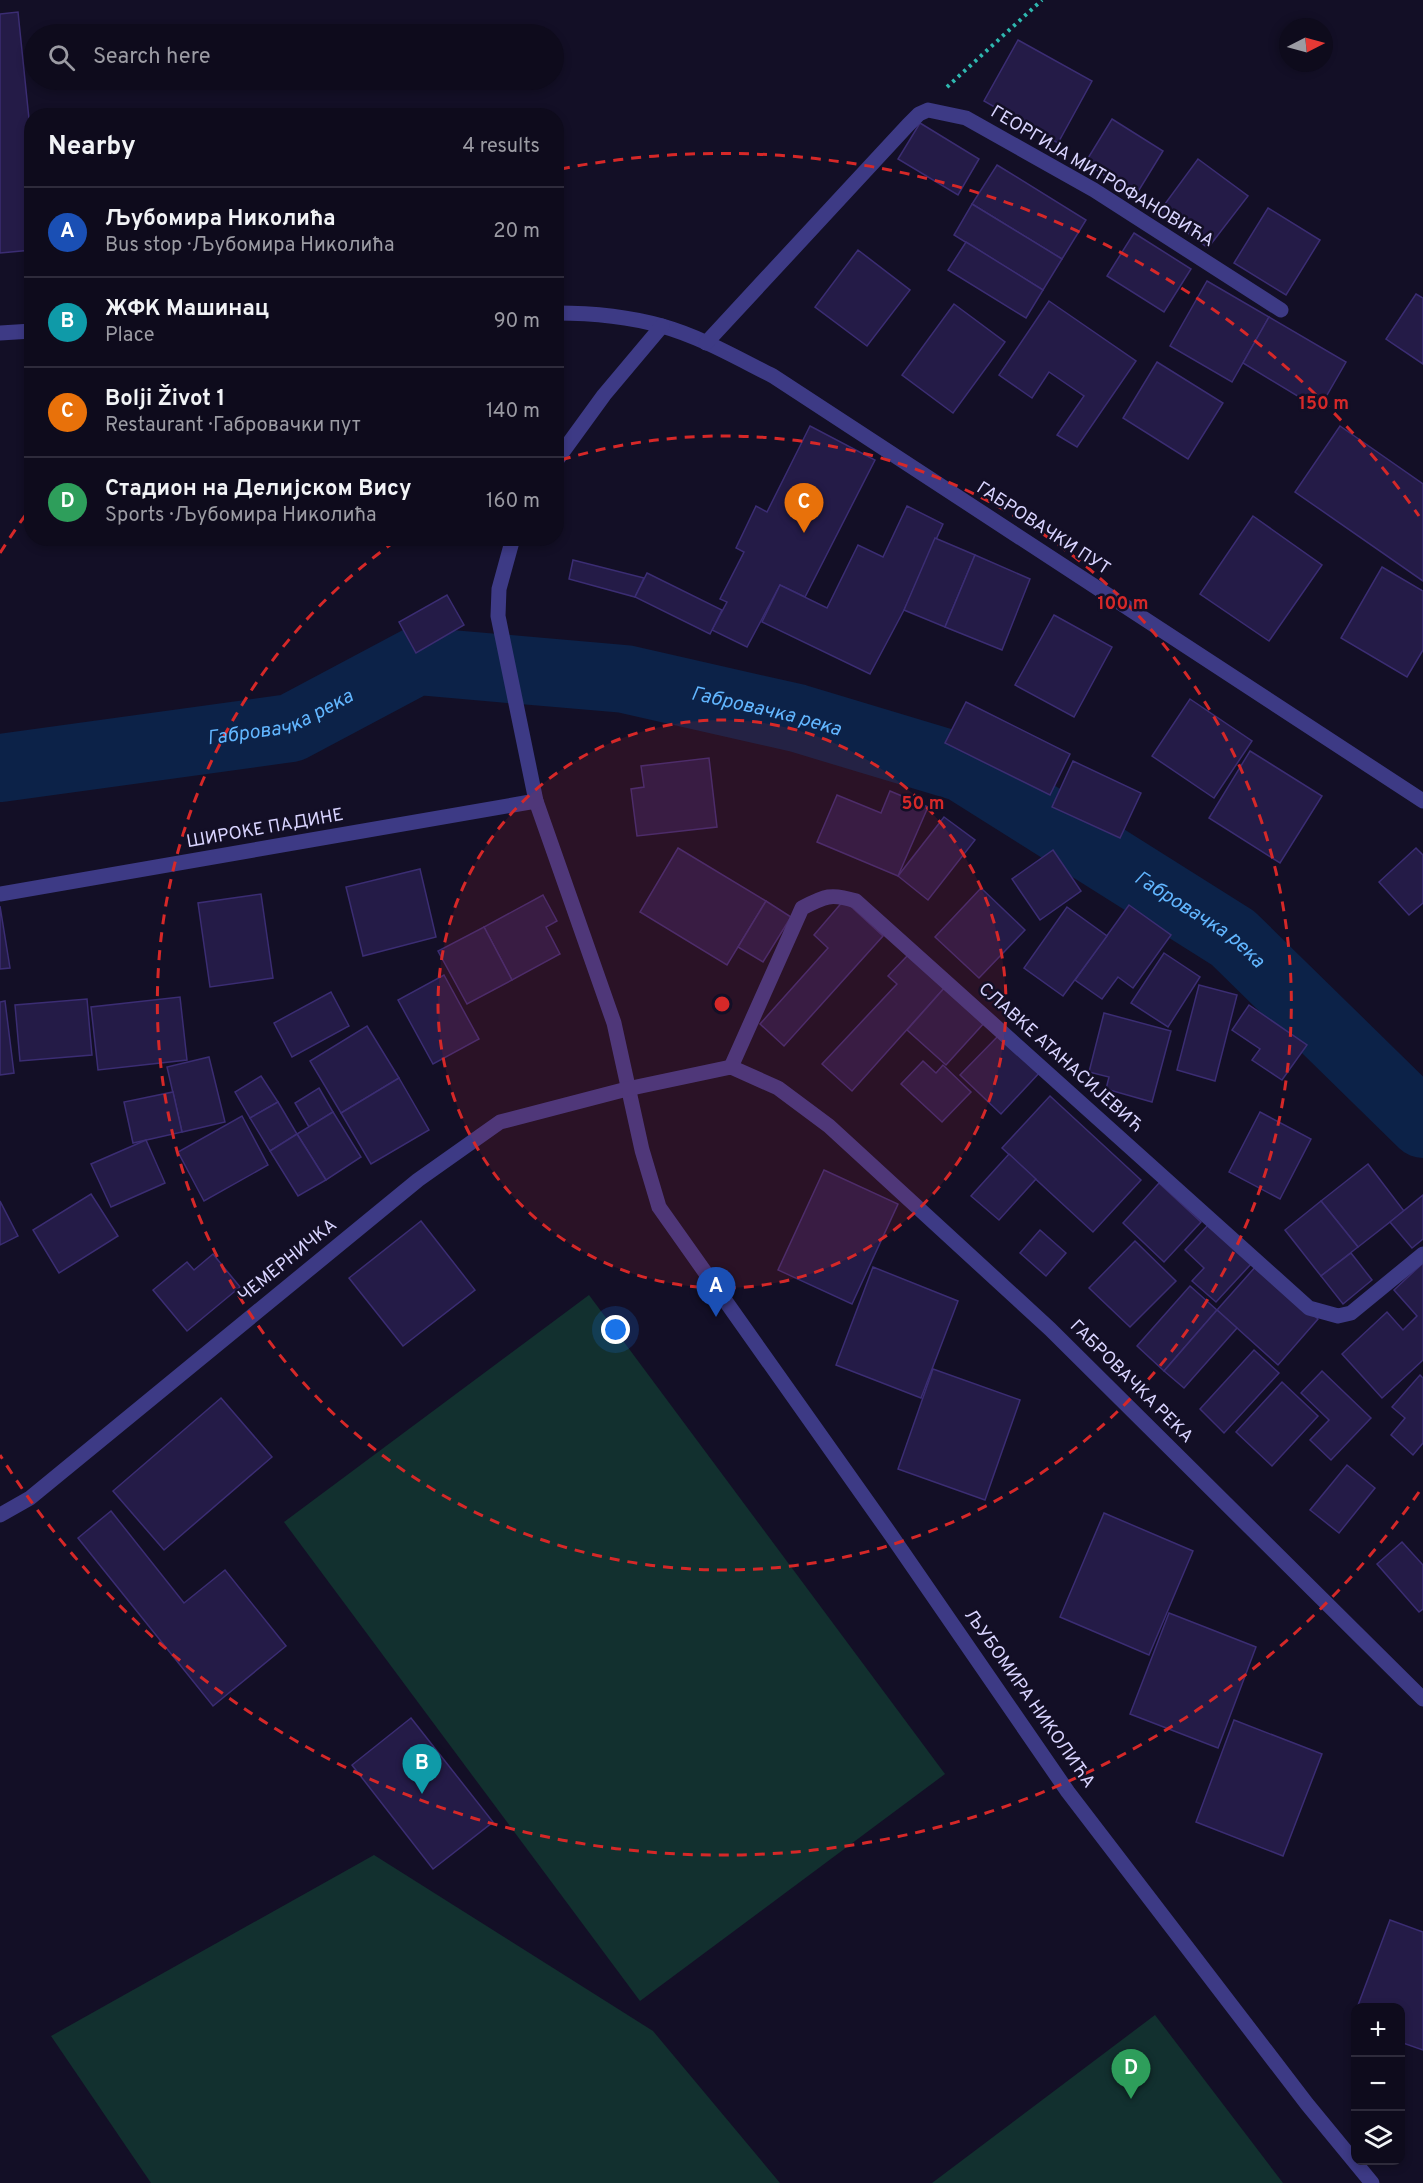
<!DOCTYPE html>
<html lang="en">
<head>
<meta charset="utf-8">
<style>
  body { margin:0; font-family:Overpass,sans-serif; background:#171425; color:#f1f3f6 }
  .controls { position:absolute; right:18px; bottom:18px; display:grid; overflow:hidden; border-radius:12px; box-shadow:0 3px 9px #0003 }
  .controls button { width:54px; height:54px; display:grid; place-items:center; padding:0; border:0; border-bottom:2px solid #2e2b3b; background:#0e0b1c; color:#f1f3f6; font:30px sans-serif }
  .compass { position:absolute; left:1279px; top:18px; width:54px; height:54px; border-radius:50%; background:#0e0b1c; box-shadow:0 3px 9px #0003; rotate:84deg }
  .you { position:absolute; left:616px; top:1330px; width:21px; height:21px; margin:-15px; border:4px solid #fff; border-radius:50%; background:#1a73e8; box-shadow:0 0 0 9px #1a73e833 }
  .badge { display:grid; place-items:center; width:39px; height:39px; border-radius:50%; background:#7c3aed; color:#fff; font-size:20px; font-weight:700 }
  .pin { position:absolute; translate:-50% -50px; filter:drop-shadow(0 2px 3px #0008) }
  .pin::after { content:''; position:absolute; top:32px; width:21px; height:18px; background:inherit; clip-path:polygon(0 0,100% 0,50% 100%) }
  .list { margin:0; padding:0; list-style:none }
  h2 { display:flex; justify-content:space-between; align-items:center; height:78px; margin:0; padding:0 24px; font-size:26px }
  h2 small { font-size:20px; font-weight:400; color:#9b9ba3 }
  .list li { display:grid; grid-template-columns:39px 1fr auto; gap:18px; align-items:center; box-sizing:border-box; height:90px; padding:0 24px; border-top:2px solid #2e2b3b }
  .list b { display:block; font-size:22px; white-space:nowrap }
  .list p { margin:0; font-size:20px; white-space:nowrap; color:#9b9ba3 }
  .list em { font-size:20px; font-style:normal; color:#9b9ba3 }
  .icon { flex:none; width:33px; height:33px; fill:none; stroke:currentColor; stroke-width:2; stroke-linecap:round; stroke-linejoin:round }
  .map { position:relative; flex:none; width:1423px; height:2183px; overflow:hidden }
  .search { position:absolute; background:#0e0b1c; box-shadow:0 3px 9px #0003; left:24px; top:24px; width:540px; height:66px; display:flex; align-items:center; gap:15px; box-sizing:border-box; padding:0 21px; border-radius:33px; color:#9b9ba3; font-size:22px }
  .panel { position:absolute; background:#0e0b1c; box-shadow:0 3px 9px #0003; left:24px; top:108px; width:540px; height:438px; border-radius:24px }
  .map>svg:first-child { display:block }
  .green { fill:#12302f }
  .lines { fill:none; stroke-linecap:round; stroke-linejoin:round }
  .river { stroke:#0c2248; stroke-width:68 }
  .building { fill:#241b47; stroke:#3b2d73; stroke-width:1.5 }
  .path { stroke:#2fb8b0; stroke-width:4; stroke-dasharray:3 4.5; stroke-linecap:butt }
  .minor { stroke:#3d3a85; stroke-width:15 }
  .ring { fill:none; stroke:#d62828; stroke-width:3; stroke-dasharray:10 8 }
  .labels { text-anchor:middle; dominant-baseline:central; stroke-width:5; stroke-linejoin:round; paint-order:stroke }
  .street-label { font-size:18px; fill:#d9d4ff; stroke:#130f26 }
  .water-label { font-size:20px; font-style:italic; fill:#62b6ff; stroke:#130f26 }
  .centre { fill:#d62828; stroke:#130f26; stroke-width:3 }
  .ring-label { font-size:18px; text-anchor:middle; font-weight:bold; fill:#d62828; stroke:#130f26; stroke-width:5; stroke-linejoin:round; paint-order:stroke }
</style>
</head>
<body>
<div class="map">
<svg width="1423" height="2183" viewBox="0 0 1423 2183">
  <rect width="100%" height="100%" fill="#130f26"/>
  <g class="green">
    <polygon points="589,1295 945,1774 640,2001 284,1522"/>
    <polygon points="374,1855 653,2031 780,2183 151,2183 51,2036"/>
    <polygon points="1155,2015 1283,2183 932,2183"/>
  </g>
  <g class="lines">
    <path class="river" id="s1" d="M0,768L291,728L417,661L625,679L797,718L963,768L1233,938L1423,1124"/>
  </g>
  <g class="building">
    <polygon points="18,12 32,148 32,250 0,253 0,14"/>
    <polygon points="1018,40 1092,81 1058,143 984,101"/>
    <polygon points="1112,119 1163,151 1136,195 1085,163"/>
    <polygon points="920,123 979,159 958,195 898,159"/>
    <polygon points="1198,159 1248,196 1208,248 1159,212"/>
    <polygon points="997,165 1086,220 1062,259 972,204"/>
    <polygon points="972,204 1062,259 1043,290 954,235"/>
    <polygon points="1268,208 1320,240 1286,295 1234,263"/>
    <polygon points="1134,233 1191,269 1164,312 1107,276"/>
    <polygon points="966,242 1043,290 1026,318 948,270"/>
    <polygon points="858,250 910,290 867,346 815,307"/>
    <polygon points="1207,281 1269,317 1232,382 1170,346"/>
    <polygon points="1416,294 1423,298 1423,364 1386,339"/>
    <polygon points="1049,301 1136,361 1077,447 1057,435 1084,396 1049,372 1032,398 999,375"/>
    <polygon points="954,304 1005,342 953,413 902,375"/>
    <polygon points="1269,317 1346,362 1319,409 1243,363"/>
    <polygon points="1157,362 1223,403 1188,459 1123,418"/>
    <polygon points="810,426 875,460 805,597 780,585 747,647 712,630 727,602 720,599 744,552 736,548 756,506 767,512"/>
    <polygon points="1340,426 1423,484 1423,581 1295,492"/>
    <polygon points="907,506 943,524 904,610 870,674 762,622 780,585 827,608 858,545 883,557"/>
    <polygon points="1253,516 1322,565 1269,641 1200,594"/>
    <polygon points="935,538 975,555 945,627 904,610"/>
    <polygon points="975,555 1030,579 1002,650 945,627"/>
    <polygon points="573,560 644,578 635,597 569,579"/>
    <polygon points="1382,567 1423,591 1423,650 1407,677 1341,638"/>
    <polygon points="647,573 722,610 710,634 635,597"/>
    <polygon points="447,595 464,625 416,653 399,622"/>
    <polygon points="1054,615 1112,647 1074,717 1015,685"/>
    <polygon points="1190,699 1252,741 1214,798 1152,756"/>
    <polygon points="966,702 1070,754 1050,795 945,743"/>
    <polygon points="1250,751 1322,796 1280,863 1209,818"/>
    <polygon points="709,758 717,827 637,836 631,789 644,787 641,766"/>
    <polygon points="1073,761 1141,793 1120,838 1052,807"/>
    <polygon points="890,791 928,807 898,876 817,842 837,795 881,813"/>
    <polygon points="944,817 975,840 928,900 898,876"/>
    <polygon points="678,848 766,901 727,965 640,912"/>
    <polygon points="1416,848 1423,855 1423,903 1409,915 1379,882"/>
    <polygon points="1053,850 1081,891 1040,920 1012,879"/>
    <polygon points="420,869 436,937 363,956 346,887"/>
    <polygon points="981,888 1025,930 979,978 935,937"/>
    <polygon points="261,894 273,978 210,987 198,903"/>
    <polygon points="543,895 557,921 546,927 560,954 512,980 484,927"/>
    <polygon points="844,900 883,936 784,1046 760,1024 828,948 814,935"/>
    <polygon points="766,901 791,917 763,962 738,947"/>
    <polygon points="1129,905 1171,935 1133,988 1118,977 1102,999 1075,980"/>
    <polygon points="0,906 10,968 0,969"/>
    <polygon points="1067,907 1107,936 1063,996 1024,968"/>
    <polygon points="484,927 512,980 467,1004 438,951"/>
    <polygon points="1164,953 1200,977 1168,1027 1131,1003"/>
    <polygon points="908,955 946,986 852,1091 822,1064 897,984 888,976"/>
    <polygon points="444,975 479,1039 433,1064 398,1000"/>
    <polygon points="1199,985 1237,995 1215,1081 1177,1070"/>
    <polygon points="946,986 985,1022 946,1065 907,1030"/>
    <polygon points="331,992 349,1026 292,1057 274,1023"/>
    <polygon points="180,997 187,1060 98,1070 91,1007"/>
    <polygon points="87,999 92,1055 20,1061 15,1005"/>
    <polygon points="5,1001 14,1073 0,1075 0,1002"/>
    <polygon points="1249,1005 1307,1045 1282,1080 1252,1060 1260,1049 1232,1030"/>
    <polygon points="1104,1013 1171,1031 1152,1102 1106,1089 1109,1077 1089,1072"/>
    <polygon points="367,1026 399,1078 341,1113 310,1061"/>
    <polygon points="1001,1033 1041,1071 1001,1114 960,1075"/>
    <polygon points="209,1057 225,1122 182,1132 167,1067"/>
    <polygon points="923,1061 936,1073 943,1065 971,1092 942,1122 901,1084"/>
    <polygon points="261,1076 278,1102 250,1118 235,1092"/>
    <polygon points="399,1078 429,1130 371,1164 341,1113"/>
    <polygon points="319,1088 333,1112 309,1127 295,1103"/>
    <polygon points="173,1092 182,1132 133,1143 124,1102"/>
    <polygon points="1050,1096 1141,1180 1093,1232 1002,1148"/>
    <polygon points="278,1102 297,1134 270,1151 250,1118"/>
    <polygon points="333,1112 361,1157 326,1180 297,1134"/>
    <polygon points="1260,1112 1311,1139 1280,1199 1229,1172"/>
    <polygon points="242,1116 268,1165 204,1201 178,1152"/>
    <polygon points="297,1134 326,1180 298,1196 270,1151"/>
    <polygon points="146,1140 165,1183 111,1207 91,1164"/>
    <polygon points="1009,1154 1036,1179 999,1220 971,1196"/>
    <polygon points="1368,1164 1404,1211 1358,1247 1321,1201"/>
    <polygon points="824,1170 898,1204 852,1304 778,1270"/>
    <polygon points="1159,1183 1201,1222 1164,1262 1123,1223"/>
    <polygon points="91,1194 118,1236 59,1273 33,1230"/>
    <polygon points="1423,1195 1423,1239 1412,1248 1390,1222"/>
    <polygon points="0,1201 18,1236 0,1245"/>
    <polygon points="1321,1201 1358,1247 1321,1276 1285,1230"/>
    <polygon points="421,1221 475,1290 403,1346 349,1278"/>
    <polygon points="1209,1224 1252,1263 1216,1302 1192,1281 1204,1268 1185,1250"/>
    <polygon points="1040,1230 1066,1253 1046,1276 1020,1253"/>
    <polygon points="1135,1241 1176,1281 1130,1327 1089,1288"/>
    <polygon points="1351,1253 1372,1280 1343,1304 1321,1276"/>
    <polygon points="213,1254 240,1287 187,1331 153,1290 187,1262 194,1270"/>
    <polygon points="1423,1263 1423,1360 1382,1398 1342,1354 1387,1312 1403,1330 1417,1316 1394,1290"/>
    <polygon points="1257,1265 1318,1319 1278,1365 1217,1310"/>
    <polygon points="873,1267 958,1301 921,1398 836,1365"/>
    <polygon points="1190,1286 1217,1310 1164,1371 1137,1346"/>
    <polygon points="1217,1310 1237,1328 1184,1388 1164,1371"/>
    <polygon points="1254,1350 1279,1373 1224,1433 1200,1409"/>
    <polygon points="933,1369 1020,1400 985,1500 898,1469"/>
    <polygon points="1322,1371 1371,1418 1331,1460 1310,1440 1329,1420 1301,1393"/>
    <polygon points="1420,1375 1423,1378 1423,1443 1413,1455 1391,1435 1405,1418 1392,1407"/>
    <polygon points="1282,1382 1318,1416 1272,1466 1236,1432"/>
    <polygon points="221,1398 272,1457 164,1550 113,1491"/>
    <polygon points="1347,1465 1375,1488 1339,1533 1310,1510"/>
    <polygon points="111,1511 184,1603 225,1570 286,1646 213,1706 78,1538"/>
    <polygon points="1104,1513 1193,1551 1149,1655 1060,1617"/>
    <polygon points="1402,1542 1423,1565 1423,1609 1419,1612 1377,1564"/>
    <polygon points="1169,1613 1256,1647 1218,1748 1130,1714"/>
    <polygon points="411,1718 493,1822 433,1869 352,1765"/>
    <polygon points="1234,1720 1322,1754 1283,1856 1196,1822"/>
    <polygon points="1390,1920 1423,1932 1423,2050 1400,2042 1400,2008 1357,2008"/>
  </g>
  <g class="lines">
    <polyline class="path" points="947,87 1042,0"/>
    <g class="minor">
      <path d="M556,313C590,313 630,317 662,326C701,337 737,358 773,376L1423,801"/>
      <polyline points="0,333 32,331"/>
      <polyline points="706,343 908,125 919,114 928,110 966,118 1094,190 1281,310"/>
      <polyline points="556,461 604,395 662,326"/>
      <polyline points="513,538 499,589 498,616 536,801 614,1023 642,1150 659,1207 891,1535 1068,1792 1307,2104 1372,2183"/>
      <polyline points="0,894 536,801"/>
      <path d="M731,1067L802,908C825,896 831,893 856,901L1309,1308L1338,1316L1351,1313L1423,1254"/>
      <polyline points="0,1515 30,1498 418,1180 500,1122 627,1089 731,1067 778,1088 829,1126 1050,1329 1423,1699"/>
    </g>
  </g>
  <circle cx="722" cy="1004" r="284" fill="#d62828" fill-opacity=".12"/>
  <g class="ring">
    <circle cx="722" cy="1004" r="284"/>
    <path d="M561 460A567 567 0 1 1 397 540"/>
    <path d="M1419 1492A851 851 0 0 1 0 1455M0 553A851 851 0 0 1 29 510M560 169A851 851 0 0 1 1419 516"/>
  </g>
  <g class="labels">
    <g class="street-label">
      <text transform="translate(1102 177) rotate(31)">ГЕОРГИЈА МИТРОФАНОВИЋА</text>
      <text transform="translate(1043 529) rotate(33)">ГАБРОВАЧКИ ПУТ</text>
      <text transform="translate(265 829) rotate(-10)">ШИРОКЕ ПАДИНЕ</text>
      <text transform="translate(1060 1058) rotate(42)">СЛАВКЕ АТАНАСИЈЕВИЋ</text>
      <text transform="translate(288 1261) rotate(-39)">ЧЕМЕРНИЧКА</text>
      <text transform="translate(1131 1382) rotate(45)">ГАБРОВАЧКА РЕКА</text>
      <text transform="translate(1029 1699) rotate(55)">ЉУБОМИРА НИКОЛИЋА</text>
    </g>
    <g class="water-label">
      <text stroke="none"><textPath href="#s1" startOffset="790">Габровачка река</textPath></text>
      <text stroke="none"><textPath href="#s1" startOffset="286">Габровачка река</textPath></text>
      <text stroke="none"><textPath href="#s1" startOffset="1276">Габровачка река</textPath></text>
    </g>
  </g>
  <circle cx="722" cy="1004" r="9" class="centre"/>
  <g class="ring-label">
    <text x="1324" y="409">150 m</text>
    <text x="1123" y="609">100 m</text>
    <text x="923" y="809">50 m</text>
  </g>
</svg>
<div class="controls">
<button>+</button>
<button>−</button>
<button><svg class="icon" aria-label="layers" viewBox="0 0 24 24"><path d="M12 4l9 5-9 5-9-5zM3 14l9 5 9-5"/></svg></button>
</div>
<svg class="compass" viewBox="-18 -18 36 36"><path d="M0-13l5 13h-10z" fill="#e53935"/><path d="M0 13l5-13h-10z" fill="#9b9ba3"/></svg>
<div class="you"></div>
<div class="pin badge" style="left:716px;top:1317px;background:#1a4fb4">A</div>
<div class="pin badge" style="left:422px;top:1794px;background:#0f9aa8">B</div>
<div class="pin badge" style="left:804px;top:533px;background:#e8710a">C</div>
<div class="pin badge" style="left:1131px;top:2099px;background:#2e9e5b">D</div>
<div class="search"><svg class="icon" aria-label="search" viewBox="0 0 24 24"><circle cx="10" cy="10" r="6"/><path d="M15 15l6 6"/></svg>Search here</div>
<section class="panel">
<h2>Nearby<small>4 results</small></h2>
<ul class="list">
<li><span class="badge" style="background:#1a4fb4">A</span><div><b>Љубомира Николића</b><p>Bus stop · Љубомира Николића</p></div><em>20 m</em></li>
<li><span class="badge" style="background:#0f9aa8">B</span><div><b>ЖФК Машинац</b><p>Place</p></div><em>90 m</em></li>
<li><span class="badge" style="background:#e8710a">C</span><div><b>Bolji Život 1</b><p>Restaurant · Габровачки пут</p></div><em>140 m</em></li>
<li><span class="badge" style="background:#2e9e5b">D</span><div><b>Стадион на Делијском Вису</b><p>Sports · Љубомира Николића</p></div><em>160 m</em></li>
</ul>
</section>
</div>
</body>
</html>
